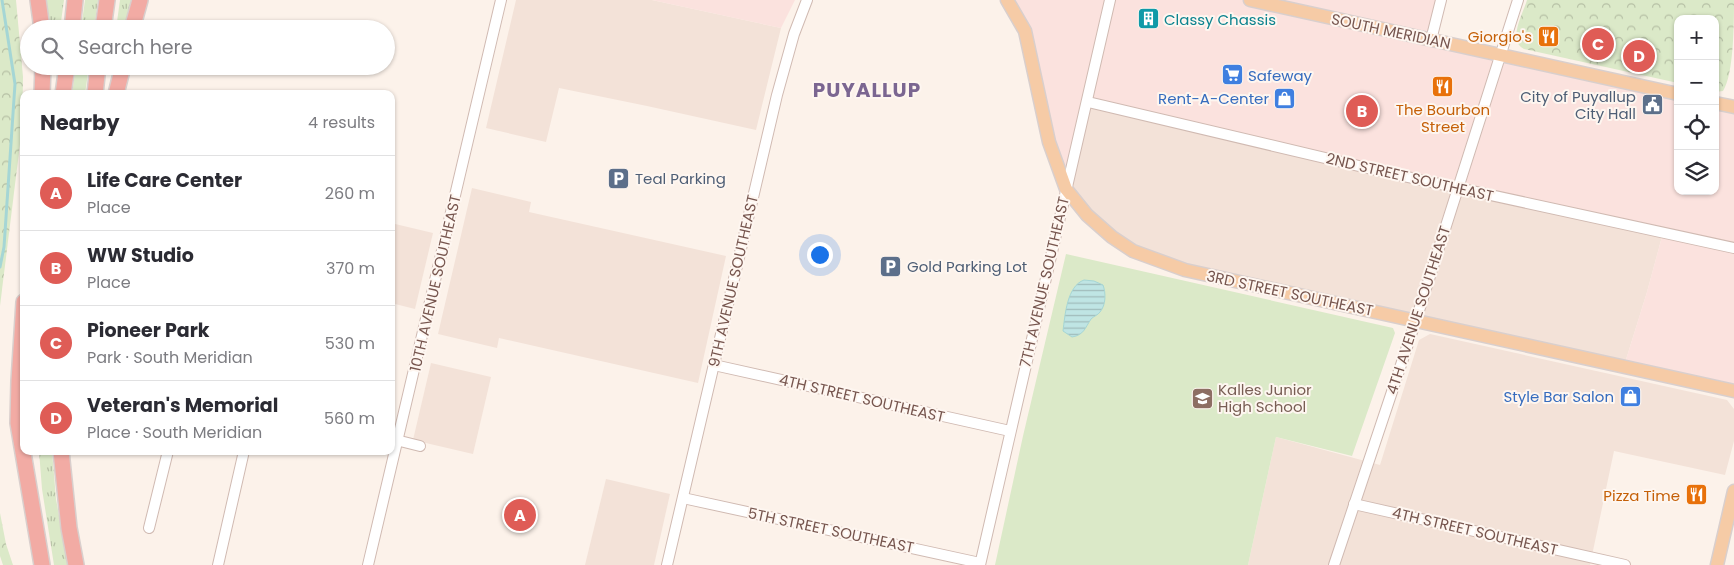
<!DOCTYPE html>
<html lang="en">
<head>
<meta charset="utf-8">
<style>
  body { margin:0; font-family:Poppins,sans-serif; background:#f2f2f3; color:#2b2b33 }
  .controls { position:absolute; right:15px; top:15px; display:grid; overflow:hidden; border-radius:10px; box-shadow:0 1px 4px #0004 }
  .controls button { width:45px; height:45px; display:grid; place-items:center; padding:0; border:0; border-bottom:1px solid #e1e1e2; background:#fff; color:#2b2b33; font:25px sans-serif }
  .you { position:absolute; left:819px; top:254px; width:18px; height:18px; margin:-12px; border:4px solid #fff; border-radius:50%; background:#1a73e8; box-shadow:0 0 0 8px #1a73e833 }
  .badge { display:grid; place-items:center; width:32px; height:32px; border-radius:50%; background:#df5c56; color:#fff; font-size:16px; font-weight:700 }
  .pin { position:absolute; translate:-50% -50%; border:2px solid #fff; box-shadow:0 1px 5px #0006 }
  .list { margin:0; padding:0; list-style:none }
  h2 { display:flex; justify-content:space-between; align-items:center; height:65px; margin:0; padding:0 20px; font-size:21px }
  h2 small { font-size:16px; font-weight:400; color:#7c7c81 }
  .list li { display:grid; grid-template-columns:32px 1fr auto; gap:15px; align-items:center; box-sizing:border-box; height:75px; padding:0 20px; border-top:1px solid #e1e1e2 }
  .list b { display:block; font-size:19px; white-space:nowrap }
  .list p { margin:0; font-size:16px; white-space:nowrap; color:#7c7c81 }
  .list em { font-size:16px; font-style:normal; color:#7c7c81 }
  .icon { flex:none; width:28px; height:28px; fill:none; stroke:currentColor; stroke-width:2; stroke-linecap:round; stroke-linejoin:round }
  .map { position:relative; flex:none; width:1734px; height:565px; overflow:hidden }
  .search { position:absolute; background:#fff; box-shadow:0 1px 4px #0004; left:20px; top:20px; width:375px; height:55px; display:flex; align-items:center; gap:12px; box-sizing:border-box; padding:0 18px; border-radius:28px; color:#7c7c81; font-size:19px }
  .panel { position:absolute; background:#fff; box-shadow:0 1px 4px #0004; left:20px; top:90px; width:375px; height:365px; border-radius:10px }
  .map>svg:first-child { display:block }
  .residential { fill:#f3e2d8 }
  .commercial { fill:#fbe2de }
  .grass { fill:url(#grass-tufts) }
  .forest { fill:url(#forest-crowns) }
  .garden { fill:#dbe9c8 }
  .water { fill:url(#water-rules); stroke:#a5d6d5 }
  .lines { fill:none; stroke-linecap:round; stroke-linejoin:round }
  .stream { stroke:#a5d6d5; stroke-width:3 }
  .minor-casing { stroke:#d0bab2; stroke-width:12 }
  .major-casing { stroke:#d9cfcd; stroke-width:15 }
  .highway-casing { stroke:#d9cfcd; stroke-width:18 }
  .minor { stroke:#fff; stroke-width:10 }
  .major { stroke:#f6cba6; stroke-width:12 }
  .highway { stroke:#f2aba4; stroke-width:15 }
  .labels { text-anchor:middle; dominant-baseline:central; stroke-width:4; stroke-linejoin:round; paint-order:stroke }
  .culture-label { font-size:15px; fill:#0d838f; stroke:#fef6f0; text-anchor:start }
  .street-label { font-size:15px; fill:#76554e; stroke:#fef6f0 }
  .food-label { font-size:15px; fill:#c56008; stroke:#fef6f0; text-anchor:end }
  .shop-label { font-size:15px; fill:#366cbe; stroke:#fef6f0; text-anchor:end }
  .service-label { font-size:15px; fill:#4e5e75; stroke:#fef6f0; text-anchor:start }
  .education-label { font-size:15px; fill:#785e54; stroke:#fef6f0; text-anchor:start }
  .district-label { font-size:20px; font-weight:bold; letter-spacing:1px; fill:#7b6691; stroke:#fef6f0 }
</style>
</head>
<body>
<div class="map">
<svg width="1734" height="565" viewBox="0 0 1734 565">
  <defs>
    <pattern id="grass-tufts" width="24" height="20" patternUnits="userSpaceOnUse" patternTransform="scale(1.25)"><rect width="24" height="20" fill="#dbe9c8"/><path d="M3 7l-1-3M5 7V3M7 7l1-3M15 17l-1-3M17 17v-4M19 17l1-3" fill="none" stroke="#b6c0a5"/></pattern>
    <pattern id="forest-crowns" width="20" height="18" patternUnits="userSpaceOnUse" patternTransform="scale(1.25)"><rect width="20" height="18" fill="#dbe9c8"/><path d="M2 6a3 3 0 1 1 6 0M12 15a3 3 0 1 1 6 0" fill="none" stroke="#b6c0a5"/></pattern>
    <pattern id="water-rules" width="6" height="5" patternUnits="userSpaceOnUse" patternTransform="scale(1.25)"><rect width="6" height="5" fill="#bfe5e4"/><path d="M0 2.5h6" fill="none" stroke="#a0bcbb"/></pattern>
  </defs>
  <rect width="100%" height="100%" fill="#fcf2ea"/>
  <g class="residential">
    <polygon points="516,0 652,0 781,28 756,130 647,106 559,88 546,142 486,128"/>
    <polygon points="1088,102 1663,233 1647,292 1624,366 1416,320 1133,251 1066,189"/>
    <polygon points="472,188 531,202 529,212 726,256 698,383 499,338 497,348 438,334"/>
    <polygon points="391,223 433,233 415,309 391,303"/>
    <polygon points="1430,334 1727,400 1734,409 1734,441 1725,475 1614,451 1590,565 1248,565 1276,437 1380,465 1419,340"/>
    <polygon points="431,363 491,377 473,454 413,440"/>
    <polygon points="606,479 670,494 654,565 585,565"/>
  </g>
  <g class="commercial">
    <polygon points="652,0 795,0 781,28"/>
    <polygon points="1007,0 1441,0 1431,40 1678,94 1678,191 1715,191 1715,103 1734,107 1734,391 1624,366 1647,292 1663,233 1088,102 1066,189 1029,48"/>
  </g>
  <g class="grass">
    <polygon points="45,0 64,0 60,29 47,29"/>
    <polygon points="85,0 98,0 94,29 81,29"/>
    <polygon points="120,0 133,0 126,29 116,29"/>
    <polygon points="76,66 89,66 85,94 72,94"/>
    <polygon points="39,451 52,451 56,499 68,565 54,565 42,489"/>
  </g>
  <g class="forest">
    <polygon points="0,0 16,0 23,77 22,128 0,306"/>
    <path d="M1527,0H1734C1734,21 1734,75 1723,91L1715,92V19H1678V83L1524,49C1507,41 1523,14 1527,0Z"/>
    <polygon points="0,513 6,544 13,565 3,565 0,556"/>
  </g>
  <polygon class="garden" points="1066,254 1393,328 1395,333 1352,456 1276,437 1248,565 995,565 1023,436"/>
  <path class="water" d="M1084,280L1094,281L1103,285C1106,293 1106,305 1100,312C1098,315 1094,316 1091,319C1085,328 1084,335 1072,337L1063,331C1065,315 1067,286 1084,280Z"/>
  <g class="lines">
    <polyline class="stream" points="0,267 4,247 15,84 2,0"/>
    <defs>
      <g id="minor">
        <polyline points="1431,40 1441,0"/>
        <polyline points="1088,102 1380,171 1734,248"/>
        <polyline points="714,365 1010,431"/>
        <polyline points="392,439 420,446"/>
        <polyline points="683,498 980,563"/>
        <polyline points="1354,504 1625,565"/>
        <polyline points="149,528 168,451"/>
        <polyline points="218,565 244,451"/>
        <polyline points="368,565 501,0"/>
        <polyline points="667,565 777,95 794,34 807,0"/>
        <polyline points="980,565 1110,0"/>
        <polyline points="1334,565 1416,320 1518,0"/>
      </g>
      <g id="major">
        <polyline points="1007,0 1025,31 1049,142 1066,189 1087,215 1112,237 1133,251 1185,270 1734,391"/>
        <polyline points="1250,0 1678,94"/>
        <polyline points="1715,103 1734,107"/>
        <polyline points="1717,565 1734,491"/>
      </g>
      <g id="highway">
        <polyline points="38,0 42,29"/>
        <polyline points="72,29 75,0"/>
        <polyline points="103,29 107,0"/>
        <polyline points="132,29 140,0"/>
        <polyline points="42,94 43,66"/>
        <polyline points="63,94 67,66"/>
        <polyline points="95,94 98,66"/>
        <polyline points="116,94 123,66"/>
        <polyline points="24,302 19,381 18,423 42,565"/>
        <polyline points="61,451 69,528 76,565"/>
      </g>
    </defs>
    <use href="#minor" class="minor-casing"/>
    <use href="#major" class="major-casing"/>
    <use href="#highway" class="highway-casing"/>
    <use href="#minor" class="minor"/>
    <use href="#major" class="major"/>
    <use href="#highway" class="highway"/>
  </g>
  <defs>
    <symbol id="building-square" viewBox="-11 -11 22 22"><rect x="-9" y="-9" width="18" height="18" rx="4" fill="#0f9aa8" stroke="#fef6f0"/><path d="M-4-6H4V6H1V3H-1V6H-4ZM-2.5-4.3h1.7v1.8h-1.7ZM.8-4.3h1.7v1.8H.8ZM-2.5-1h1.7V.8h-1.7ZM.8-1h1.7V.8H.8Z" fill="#fff"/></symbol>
    <symbol id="restaurant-square" viewBox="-11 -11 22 22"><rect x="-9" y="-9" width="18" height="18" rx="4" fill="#e8710a" stroke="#fef6f0"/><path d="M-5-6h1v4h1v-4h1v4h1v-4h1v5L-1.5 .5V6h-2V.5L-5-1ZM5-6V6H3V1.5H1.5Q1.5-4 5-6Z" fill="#fff"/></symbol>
    <symbol id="supermarket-square" viewBox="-11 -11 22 22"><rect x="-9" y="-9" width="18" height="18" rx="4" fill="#3f7fe0" stroke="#fef6f0"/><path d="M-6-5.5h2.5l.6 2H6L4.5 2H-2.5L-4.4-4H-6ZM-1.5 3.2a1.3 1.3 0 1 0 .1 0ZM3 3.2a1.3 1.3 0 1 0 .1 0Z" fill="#fff"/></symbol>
    <symbol id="shop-square" viewBox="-11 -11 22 22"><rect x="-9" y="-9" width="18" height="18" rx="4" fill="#3f7fe0" stroke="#fef6f0"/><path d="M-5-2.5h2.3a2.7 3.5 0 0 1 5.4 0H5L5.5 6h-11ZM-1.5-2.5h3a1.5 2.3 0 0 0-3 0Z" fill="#fff"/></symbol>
    <symbol id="civic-square" viewBox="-11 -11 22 22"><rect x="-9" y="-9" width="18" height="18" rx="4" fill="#5c6f8a" stroke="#fef6f0"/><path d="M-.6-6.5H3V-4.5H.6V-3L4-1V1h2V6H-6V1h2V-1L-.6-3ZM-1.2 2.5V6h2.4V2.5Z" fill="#fff"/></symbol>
    <symbol id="parking-square" viewBox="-11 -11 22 22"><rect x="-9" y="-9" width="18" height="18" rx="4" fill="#5c6f8a" stroke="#fef6f0"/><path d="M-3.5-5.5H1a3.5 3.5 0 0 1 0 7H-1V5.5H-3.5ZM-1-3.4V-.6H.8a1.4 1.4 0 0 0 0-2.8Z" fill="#fff"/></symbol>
    <symbol id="school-square" viewBox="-11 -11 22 22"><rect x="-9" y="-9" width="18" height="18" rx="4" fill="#8d6e63" stroke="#fef6f0"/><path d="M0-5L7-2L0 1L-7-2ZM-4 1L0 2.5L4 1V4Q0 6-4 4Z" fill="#fff"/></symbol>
  </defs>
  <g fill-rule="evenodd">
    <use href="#building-square" x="1136" y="6" width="25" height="25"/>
    <use href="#restaurant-square" x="1536" y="24" width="25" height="25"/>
    <use href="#supermarket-square" x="1220" y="62" width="25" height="25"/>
    <use href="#restaurant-square" x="1430" y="74" width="25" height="25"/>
    <use href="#shop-square" x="1272" y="86" width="25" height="25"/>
    <use href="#civic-square" x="1640" y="92" width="25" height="25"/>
    <use href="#parking-square" x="606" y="166" width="25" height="25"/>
    <use href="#parking-square" x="878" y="254" width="25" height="25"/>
    <use href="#shop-square" x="1618" y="384" width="25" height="25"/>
    <use href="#school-square" x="1190" y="386" width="25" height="25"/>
    <use href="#restaurant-square" x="1684" y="482" width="25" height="25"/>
  </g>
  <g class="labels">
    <g class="culture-label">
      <text x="1164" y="19">Classy Chassis</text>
    </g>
    <g class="street-label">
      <text transform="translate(1391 31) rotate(12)">SOUTH MERIDIAN</text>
      <text transform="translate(1410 177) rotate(13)">2ND STREET SOUTHEAST</text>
      <text transform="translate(733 281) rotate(-77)">9TH AVENUE SOUTHEAST</text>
      <text transform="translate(1044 282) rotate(-77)">7TH AVENUE SOUTHEAST</text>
      <text transform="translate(435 283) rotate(-77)">10TH AVENUE SOUTHEAST</text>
      <text transform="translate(1290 293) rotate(12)">3RD STREET SOUTHEAST</text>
      <text transform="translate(1418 310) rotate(-72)">4TH AVENUE SOUTHEAST</text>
      <text transform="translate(862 398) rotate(13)">4TH STREET SOUTHEAST</text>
      <text transform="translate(831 530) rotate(12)">5TH STREET SOUTHEAST</text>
      <text transform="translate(1475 531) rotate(13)">4TH STREET SOUTHEAST</text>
    </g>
    <g class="food-label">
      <text x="1532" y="36">Giorgio's</text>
      <text x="1443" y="109" text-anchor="middle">The Bourbon<tspan x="1443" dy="17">Street</tspan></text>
      <text x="1680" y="495">Pizza Time</text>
    </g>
    <g class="shop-label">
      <text x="1248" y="75" text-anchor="start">Safeway</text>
      <text x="1269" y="98">Rent-A-Center</text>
      <text x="1614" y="396">Style Bar Salon</text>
    </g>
    <g class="service-label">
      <text x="1636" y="96" text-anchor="end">City of Puyallup<tspan x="1636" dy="17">City Hall</tspan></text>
      <text x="635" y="178">Teal Parking</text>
      <text x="907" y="266">Gold Parking Lot</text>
    </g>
    <g class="education-label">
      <text x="1218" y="389">Kalles Junior<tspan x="1218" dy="17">High School</tspan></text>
    </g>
    <g class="district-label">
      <text x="867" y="90">PUYALLUP</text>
    </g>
  </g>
</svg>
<div class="controls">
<button>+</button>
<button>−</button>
<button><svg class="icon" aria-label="locate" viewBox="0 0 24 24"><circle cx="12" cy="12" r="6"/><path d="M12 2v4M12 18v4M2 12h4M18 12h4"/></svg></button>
<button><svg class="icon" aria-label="layers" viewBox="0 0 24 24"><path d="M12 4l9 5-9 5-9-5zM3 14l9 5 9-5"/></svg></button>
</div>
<div class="you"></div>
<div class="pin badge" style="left:520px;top:515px">A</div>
<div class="pin badge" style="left:1362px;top:111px">B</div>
<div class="pin badge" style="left:1598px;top:44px">C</div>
<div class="pin badge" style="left:1639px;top:56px">D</div>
<div class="search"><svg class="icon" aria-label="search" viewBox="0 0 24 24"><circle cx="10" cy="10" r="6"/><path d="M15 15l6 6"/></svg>Search here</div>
<section class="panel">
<h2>Nearby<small>4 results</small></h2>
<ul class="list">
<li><span class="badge">A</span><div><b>Life Care Center</b><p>Place</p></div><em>260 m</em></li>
<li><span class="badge">B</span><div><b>WW Studio</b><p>Place</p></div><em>370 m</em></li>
<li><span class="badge">C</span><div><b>Pioneer Park</b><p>Park · South Meridian</p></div><em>530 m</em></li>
<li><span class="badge">D</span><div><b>Veteran's Memorial</b><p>Place · South Meridian</p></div><em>560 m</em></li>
</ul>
</section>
</div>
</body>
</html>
